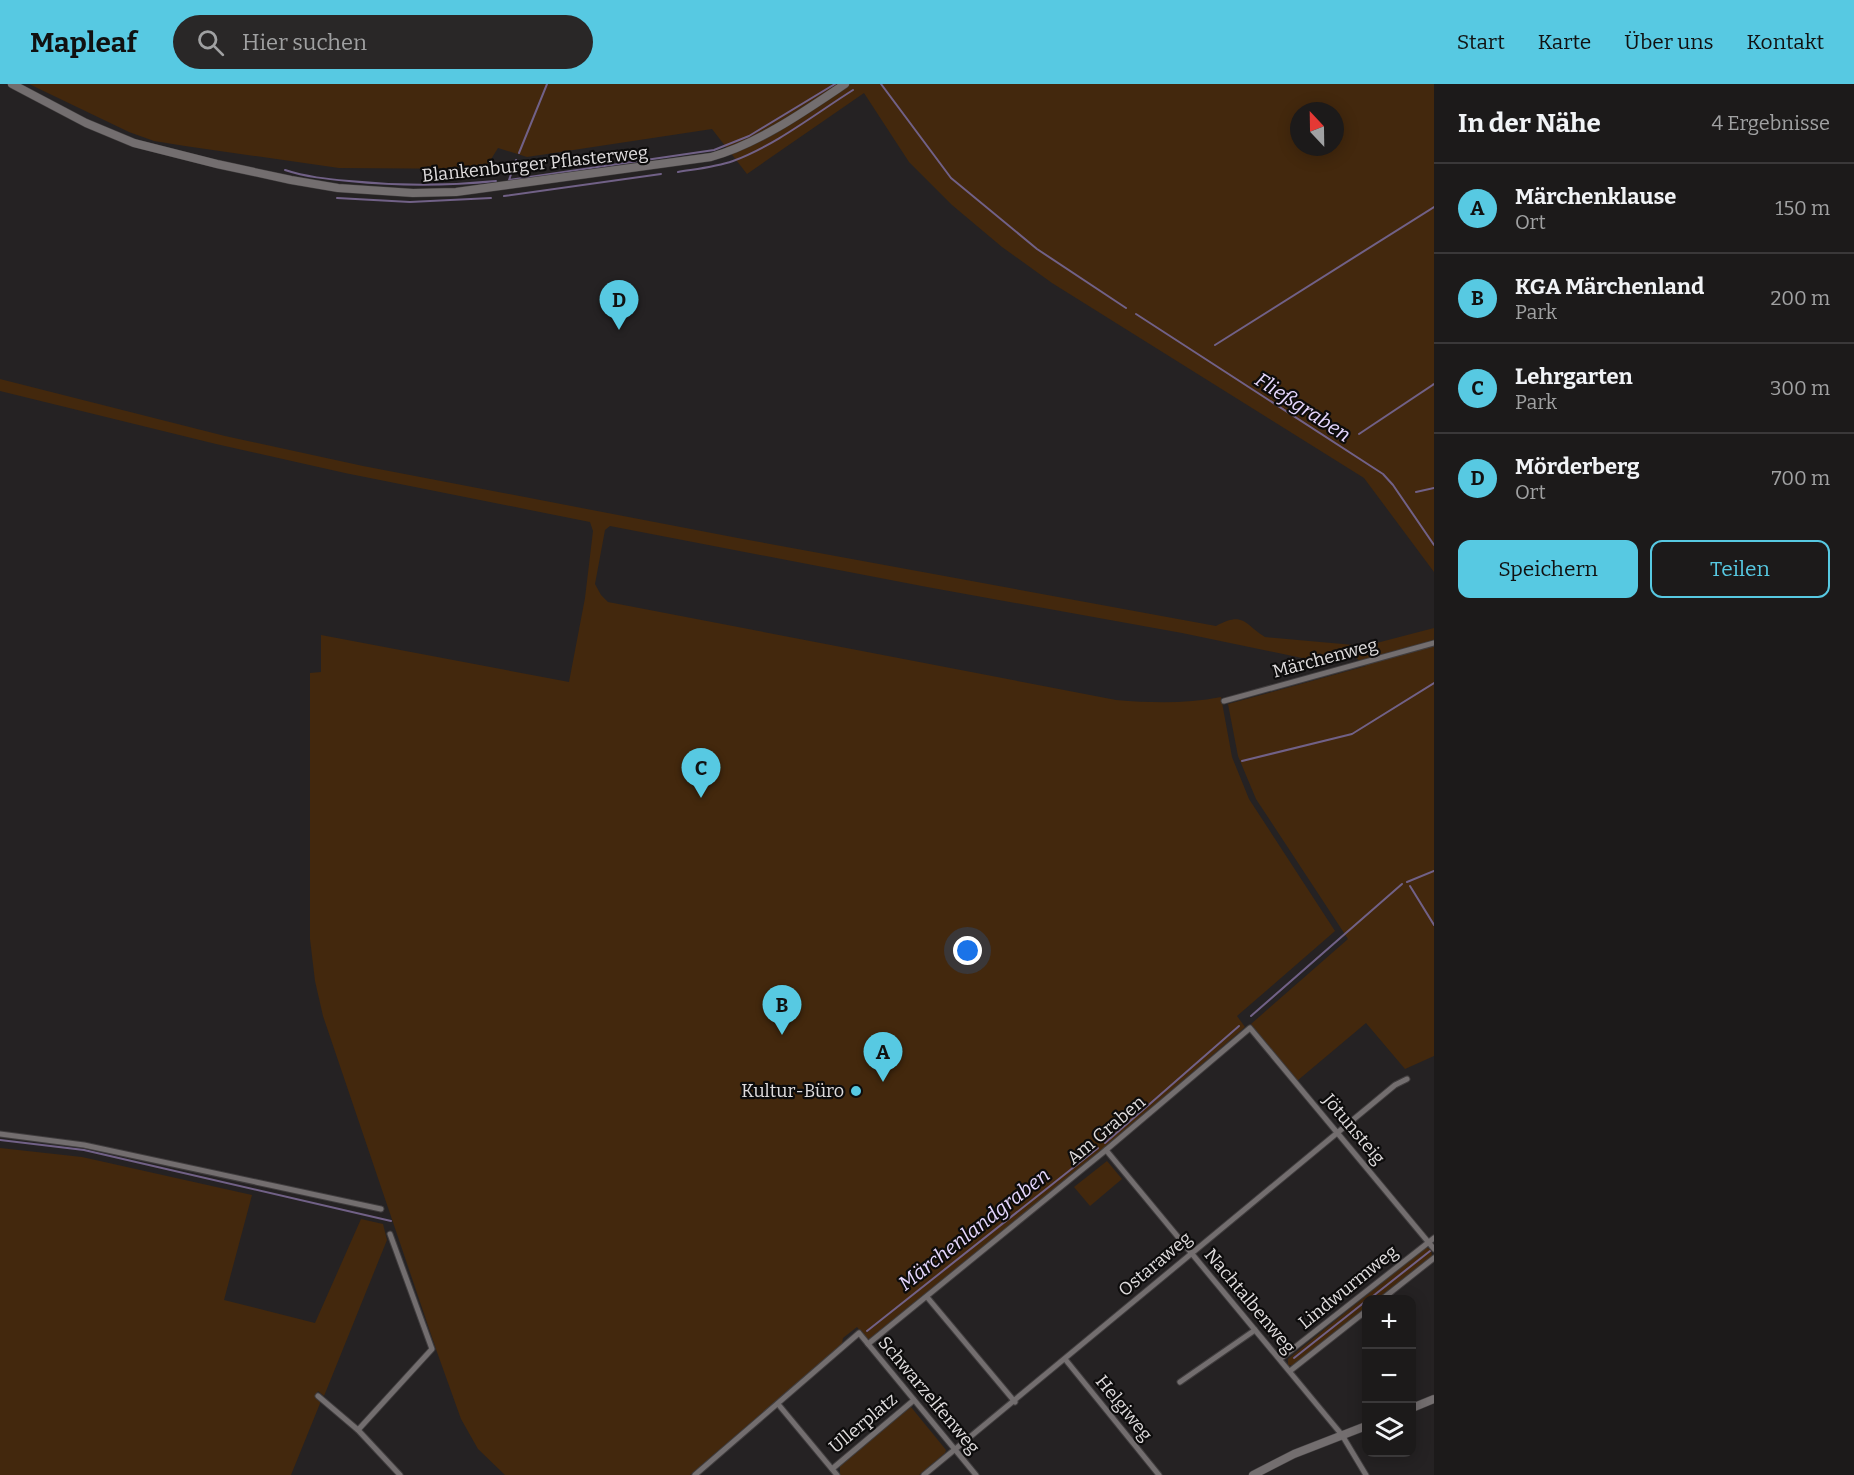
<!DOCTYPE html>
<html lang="de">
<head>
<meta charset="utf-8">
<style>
  body { margin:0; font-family:Bitter,serif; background:#292727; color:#f1f3f6 }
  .controls { position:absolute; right:18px; bottom:18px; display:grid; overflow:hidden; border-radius:12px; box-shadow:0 3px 15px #0003 }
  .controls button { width:54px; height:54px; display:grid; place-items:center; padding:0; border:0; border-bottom:2px solid #3a3839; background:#1c1a1a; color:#f1f3f6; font:30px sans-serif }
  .compass { position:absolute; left:1290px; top:18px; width:54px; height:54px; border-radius:50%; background:#1c1a1a; box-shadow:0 3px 15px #0003; rotate:338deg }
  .you { position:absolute; left:968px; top:867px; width:21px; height:21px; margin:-15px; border:4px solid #fff; border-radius:50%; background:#1a73e8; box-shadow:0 0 0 9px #1a73e833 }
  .badge { display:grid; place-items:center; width:39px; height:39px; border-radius:50%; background:#57c9e2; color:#111; font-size:20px; font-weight:700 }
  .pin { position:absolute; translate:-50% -50px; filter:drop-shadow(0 2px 3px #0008) }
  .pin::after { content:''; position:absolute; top:32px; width:21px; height:18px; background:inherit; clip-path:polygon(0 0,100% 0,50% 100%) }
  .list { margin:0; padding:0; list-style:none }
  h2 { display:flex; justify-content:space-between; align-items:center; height:78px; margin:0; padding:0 24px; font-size:26px }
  h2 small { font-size:20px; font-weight:400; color:#a0a1a2 }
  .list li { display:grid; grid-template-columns:39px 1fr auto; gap:18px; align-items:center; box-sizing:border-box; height:90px; padding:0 24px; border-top:2px solid #3a3839 }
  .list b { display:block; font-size:22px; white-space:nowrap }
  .list p { margin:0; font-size:20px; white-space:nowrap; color:#a0a1a2 }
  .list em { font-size:20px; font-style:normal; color:#a0a1a2 }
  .actions { display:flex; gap:12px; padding:18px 24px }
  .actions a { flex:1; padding:14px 0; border:2px solid #57c9e2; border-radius:12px; text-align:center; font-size:21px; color:#57c9e2 }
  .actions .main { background:#57c9e2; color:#111 }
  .icon { flex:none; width:33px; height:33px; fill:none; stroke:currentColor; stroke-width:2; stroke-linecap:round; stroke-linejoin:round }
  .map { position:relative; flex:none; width:1434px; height:1391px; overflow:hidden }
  header { display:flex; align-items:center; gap:36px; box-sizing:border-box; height:84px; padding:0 30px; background:#57c9e2; color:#111 }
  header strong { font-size:28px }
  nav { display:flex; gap:33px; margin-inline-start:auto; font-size:21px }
  .search { width:420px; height:54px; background:#292727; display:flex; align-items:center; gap:15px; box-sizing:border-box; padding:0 21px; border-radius:33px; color:#a0a1a2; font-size:22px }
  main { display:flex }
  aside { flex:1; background:#1c1a1a }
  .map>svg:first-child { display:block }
  .green { fill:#43280d; fill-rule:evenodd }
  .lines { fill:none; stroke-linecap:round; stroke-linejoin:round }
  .stream { stroke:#716187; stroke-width:2 }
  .street-casing { stroke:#403d3e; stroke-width:7 }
  .secondary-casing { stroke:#403d3e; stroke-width:9 }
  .street { stroke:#736e6f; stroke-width:5 }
  .secondary { stroke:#736e6f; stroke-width:8 }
  .poi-dot { fill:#57c9e2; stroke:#0d0c0c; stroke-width:2 }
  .labels { text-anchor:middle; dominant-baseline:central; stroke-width:4.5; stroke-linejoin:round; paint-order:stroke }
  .street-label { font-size:18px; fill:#e0ddde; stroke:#0d0c0c }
  .poi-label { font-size:18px; fill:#e0ddde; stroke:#0d0c0c; text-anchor:end }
  .water-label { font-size:20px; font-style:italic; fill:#e6d7fe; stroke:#0d0c0c }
</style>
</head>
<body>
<header>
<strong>Mapleaf</strong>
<div class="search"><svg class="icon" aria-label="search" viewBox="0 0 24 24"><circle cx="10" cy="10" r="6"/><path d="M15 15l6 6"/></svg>Hier suchen</div>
<nav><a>Start</a><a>Karte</a><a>Über uns</a><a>Kontakt</a></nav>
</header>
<main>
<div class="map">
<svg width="1434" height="1391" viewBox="0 0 1434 1391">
  <rect width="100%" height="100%" fill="#252223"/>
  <g class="green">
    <path d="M29,0H1434V488L1364,394L1052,199L1002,163L952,121L909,78L864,9L747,90L712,45L527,73L498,64L485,85L339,84L185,62L154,57L129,48ZM1299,27H1335V63H1299Z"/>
    <path d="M0,295L225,352L363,382L743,455L1216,542C1244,527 1244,540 1265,553L1365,562L1434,544V972L1405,985L1366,939L1297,997L1251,940L1348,855L1256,715L1238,672L1228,620L1366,582L1348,567V574L1326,579L1182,549L927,503L610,442L605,446L595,500L601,511L608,518L1116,616C1152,619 1186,620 1221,613L1232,673L1249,715L1335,847L1237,932L1245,943L1106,1063L868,1256L857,1243L843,1254L842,1260L690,1391H505L478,1365L461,1335L437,1268L323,932L315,897L310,855V589L321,588V551L569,598L585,514L593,447L590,438L345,389L216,360L0,307Z"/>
    <polygon points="0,1064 82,1073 252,1111 224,1216 315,1239 361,1135 383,1140 387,1156 324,1312 318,1307 315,1313 321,1317 291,1391 0,1391"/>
    <polygon points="1107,1077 1122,1095 1090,1122 1074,1103"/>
    <polygon points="1426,1163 1431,1166 1432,1172 1377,1215 1366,1216 1366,1224 1294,1282 1288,1281 1288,1275"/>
    <polygon points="911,1323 946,1366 945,1369 919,1391 840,1391 840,1380"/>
  </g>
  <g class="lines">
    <g class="stream">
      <polyline points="881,0 951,94 1037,165 1126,224"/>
      <polyline points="519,69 547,0"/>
      <polyline points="516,76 509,96 714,66 749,52 835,0"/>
      <path d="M285,86C306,93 327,95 349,97C398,102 447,102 496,97"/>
      <path d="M678,88C696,85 716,83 733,77C776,61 815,30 853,6"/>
      <polyline points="504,112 661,90"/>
      <polyline points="337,114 410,118 491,114"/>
      <polyline points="1136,230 1383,390 1393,401 1434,461"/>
      <polyline points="1215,261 1434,123"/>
      <polyline points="1359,350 1434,300"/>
      <polyline points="1416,408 1434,404"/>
      <polyline points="1242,677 1352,650 1434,599"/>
      <polyline points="1407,798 1434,787"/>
      <polyline points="1410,802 1434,841"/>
      <polyline points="1251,932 1402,800"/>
      <polyline points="0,1056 84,1066 391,1137"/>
      <polyline points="1105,1059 1239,942"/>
      <polyline points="1368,1216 1430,1167"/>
      <polyline points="867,1247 1098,1064"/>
      <polyline points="1294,1274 1366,1217"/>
    </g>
    <defs>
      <g id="street">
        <polyline points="1224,617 1434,559"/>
        <polyline points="0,1050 84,1061 381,1125"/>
        <polyline points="1106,1066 1342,1351 1366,1391"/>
        <polyline points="927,1213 1015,1318"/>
        <polyline points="1381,1216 1434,1174"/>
        <polyline points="868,1260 1106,1066 1250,944 1434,1165"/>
        <polyline points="1065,1275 1159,1391"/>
        <polyline points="1280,1275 1434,1154"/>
        <polyline points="1290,1287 1366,1227"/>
        <polyline points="1180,1298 1255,1246"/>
        <polyline points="318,1312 358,1346 400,1391"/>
        <polyline points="778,1320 837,1391"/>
        <polyline points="358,1346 432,1265 390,1150"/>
        <polyline points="832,1385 914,1316"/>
        <polyline points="695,1391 859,1249 976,1391"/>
        <polyline points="924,1391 1395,1001 1407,995"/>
      </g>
      <g id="secondary">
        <path d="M12,0L86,39L134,59L217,80L291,96L338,104L413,109L456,108L711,73C758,60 805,27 845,0"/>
        <polyline points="1412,1324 1434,1315"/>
        <polyline points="1253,1391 1294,1370 1366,1342"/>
      </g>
    </defs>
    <use href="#street" class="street-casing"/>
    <use href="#secondary" class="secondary-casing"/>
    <use href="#street" class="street"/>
    <use href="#secondary" class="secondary"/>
  </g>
  <circle class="poi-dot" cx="856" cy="1007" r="6"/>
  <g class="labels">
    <g class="street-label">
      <text transform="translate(535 80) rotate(-6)">Blankenburger Pflasterweg</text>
      <text transform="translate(1325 574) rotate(-15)">Märchenweg</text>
      <text transform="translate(1354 1045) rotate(50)">Jötunsteig</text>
      <text transform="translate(1106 1046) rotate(-40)">Am Graben</text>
      <text transform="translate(1155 1180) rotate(-40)">Ostaraweg</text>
      <text transform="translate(1348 1203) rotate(-39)">Lindwurmweg</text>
      <text transform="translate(1250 1217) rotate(50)">Nachtalbenweg</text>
      <text transform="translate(929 1311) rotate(50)">Schwarzelfenweg</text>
      <text transform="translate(1124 1324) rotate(51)">Helgiweg</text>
      <text transform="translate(863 1339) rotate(-40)">Ullerplatz</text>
    </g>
    <g class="poi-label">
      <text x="844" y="1007">Kultur-Büro</text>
    </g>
    <g class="water-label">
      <text transform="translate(1303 323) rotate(33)">Fließgraben</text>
      <text transform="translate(974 1145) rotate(-38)">Märchenlandgraben</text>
    </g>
  </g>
</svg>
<div class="controls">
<button>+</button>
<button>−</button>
<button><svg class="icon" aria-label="layers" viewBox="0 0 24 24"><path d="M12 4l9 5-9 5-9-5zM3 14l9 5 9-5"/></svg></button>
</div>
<svg class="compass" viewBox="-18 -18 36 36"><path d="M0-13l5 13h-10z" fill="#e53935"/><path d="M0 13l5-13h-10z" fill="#a0a1a2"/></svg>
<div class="you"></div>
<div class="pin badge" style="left:883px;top:998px">A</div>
<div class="pin badge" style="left:782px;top:951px">B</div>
<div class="pin badge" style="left:701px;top:714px">C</div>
<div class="pin badge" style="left:619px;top:246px">D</div>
</div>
<aside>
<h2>In der Nähe<small>4 Ergebnisse</small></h2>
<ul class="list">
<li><span class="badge">A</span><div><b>Märchenklause</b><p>Ort</p></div><em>150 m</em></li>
<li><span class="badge">B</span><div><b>KGA Märchenland</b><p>Park</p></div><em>200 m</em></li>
<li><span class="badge">C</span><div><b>Lehrgarten</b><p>Park</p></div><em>300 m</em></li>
<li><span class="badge">D</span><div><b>Mörderberg</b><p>Ort</p></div><em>700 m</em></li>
</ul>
<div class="actions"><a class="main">Speichern</a><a>Teilen</a></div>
</aside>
</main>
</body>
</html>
